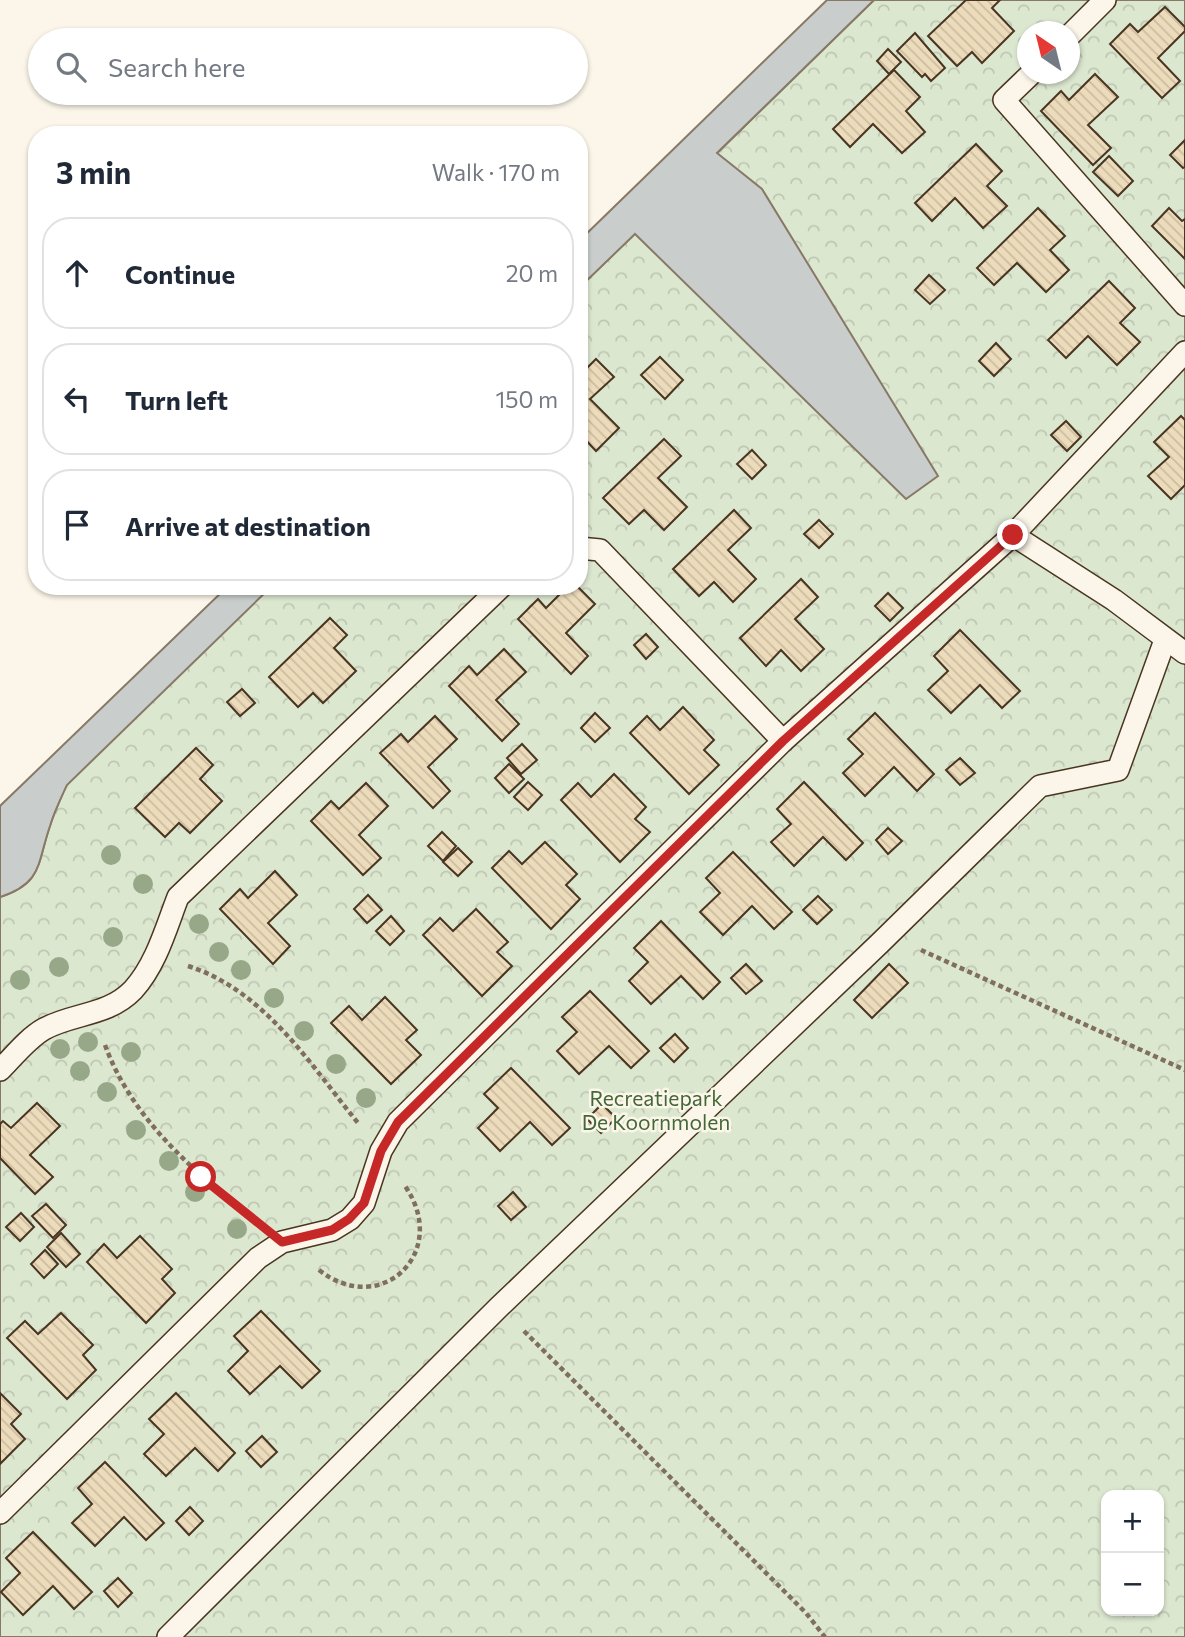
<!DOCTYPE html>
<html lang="en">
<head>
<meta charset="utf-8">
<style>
  body { margin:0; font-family:Commissioner,sans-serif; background:#f2f2f3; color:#1f2937 }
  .controls { position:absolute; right:21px; bottom:21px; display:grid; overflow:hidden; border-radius:14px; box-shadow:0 2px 5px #0004 }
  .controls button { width:63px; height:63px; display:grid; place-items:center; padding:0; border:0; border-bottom:2px solid #e0e1e3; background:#fff; color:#1f2937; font:35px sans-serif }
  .compass { position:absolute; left:1017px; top:21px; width:63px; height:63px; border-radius:50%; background:#fff; box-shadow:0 2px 5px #0004; rotate:325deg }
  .stop { position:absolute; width:21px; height:21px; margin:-16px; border:5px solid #c62828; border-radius:50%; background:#fff }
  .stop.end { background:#c62828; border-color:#fff; box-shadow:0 2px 7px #0008 }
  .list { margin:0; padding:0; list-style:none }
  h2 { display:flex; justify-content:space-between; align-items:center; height:91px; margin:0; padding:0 28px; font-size:30px }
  h2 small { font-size:23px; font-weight:400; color:#747a83 }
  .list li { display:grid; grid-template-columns:46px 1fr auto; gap:21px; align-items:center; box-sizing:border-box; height:112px; margin:0 14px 14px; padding:0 14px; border:2px solid #e0e1e3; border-radius:28px }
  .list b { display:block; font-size:26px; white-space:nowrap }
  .list em { font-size:23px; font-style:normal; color:#747a83 }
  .icon { flex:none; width:38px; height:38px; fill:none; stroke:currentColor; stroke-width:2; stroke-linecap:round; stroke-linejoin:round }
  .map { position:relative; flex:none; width:1185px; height:1637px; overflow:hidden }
  .search { position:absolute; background:#fff; box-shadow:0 2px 5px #0004; left:28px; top:28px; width:560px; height:77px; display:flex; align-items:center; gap:18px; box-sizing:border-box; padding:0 24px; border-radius:38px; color:#747a83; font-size:26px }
  .panel { position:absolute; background:#fff; box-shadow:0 2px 5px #0004; left:28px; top:126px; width:560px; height:469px; border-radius:28px }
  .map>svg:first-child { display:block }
  .forest { fill:url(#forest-crowns); stroke:#887966; stroke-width:2; fill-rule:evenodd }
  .water { fill:#c9cecd; stroke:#887966; stroke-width:2 }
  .building { fill:url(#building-back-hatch); stroke:#4a3520; stroke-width:2 }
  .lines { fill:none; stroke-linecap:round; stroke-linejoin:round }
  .lane-casing { stroke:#4a3520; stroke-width:24 }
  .path { stroke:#7f6f5c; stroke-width:4.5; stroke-dasharray:5 3.5; stroke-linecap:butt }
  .lane { stroke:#fbf6e9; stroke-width:21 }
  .tree { fill:#96a887 }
  .route { stroke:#c62828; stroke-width:9 }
  .labels { text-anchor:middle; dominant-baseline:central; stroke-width:5; stroke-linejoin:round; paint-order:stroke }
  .park-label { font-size:21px; fill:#436837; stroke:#fbf6e9 }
</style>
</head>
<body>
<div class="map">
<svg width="1185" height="1637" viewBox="0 0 1185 1637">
  <defs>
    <pattern id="forest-crowns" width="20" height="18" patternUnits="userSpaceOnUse" patternTransform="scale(1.75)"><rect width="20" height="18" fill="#dce7d0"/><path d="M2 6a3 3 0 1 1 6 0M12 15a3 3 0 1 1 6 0" fill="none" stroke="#bec7b2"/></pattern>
    <pattern id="building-back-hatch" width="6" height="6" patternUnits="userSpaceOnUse" patternTransform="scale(1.75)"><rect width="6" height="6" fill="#ecdcbc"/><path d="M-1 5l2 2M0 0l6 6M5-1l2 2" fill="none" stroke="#ccbda1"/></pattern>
  </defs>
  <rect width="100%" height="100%" fill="#fbf6e9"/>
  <path class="forest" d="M874,0H1185V1637H0V897C43,883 37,863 50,826C54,812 61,799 66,785L271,586H579V288ZM1028,32H1070V74H1028ZM1106,1495H1159V1611H1106Z"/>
  <g class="water">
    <polygon points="827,0 874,0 717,153 762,189 938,476 906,499 635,234 579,288 579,241"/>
    <path d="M228,586H272L67,785C61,798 54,812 50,826C37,863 43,883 0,897V806Z"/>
  </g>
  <g class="building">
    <polygon points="966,0 1000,0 992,8 1014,31 982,63 972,52 957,66 928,36"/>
    <polygon points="1165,7 1185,27 1185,31 1158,58 1180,81 1162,98 1110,44 1130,24 1138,32"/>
    <polygon points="915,33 945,68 931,81 925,74 922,77 897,51"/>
    <polygon points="888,49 901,62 889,74 877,61"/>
    <polygon points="894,70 920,97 906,111 925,132 902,153 873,124 850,147 833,129"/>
    <polygon points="1095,74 1118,97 1088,125 1111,148 1093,165 1041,111 1061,91 1069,100"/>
    <polygon points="1185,140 1185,167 1183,168 1170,155"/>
    <polygon points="976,144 1002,171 987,186 1007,206 983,228 955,198 932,221 915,203"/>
    <polygon points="1109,156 1133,181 1118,196 1093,172"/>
    <polygon points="1038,208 1065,236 1050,250 1069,270 1046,292 1017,263 994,285 977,268"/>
    <polygon points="1169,208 1182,221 1185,219 1185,259 1152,226"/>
    <polygon points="929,275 945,290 930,304 915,290"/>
    <polygon points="1109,281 1135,308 1120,323 1140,342 1117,365 1088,336 1066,358 1048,340"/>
    <polygon points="996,343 1011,359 994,376 979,361"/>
    <polygon points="660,357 683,380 665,399 641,375"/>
    <polygon points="596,359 614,377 590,399 619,428 596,451 579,433 579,376"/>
    <polygon points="1181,416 1185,420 1185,485 1171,499 1148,476 1169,457 1154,442"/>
    <polygon points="1066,421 1081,437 1067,451 1051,435"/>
    <polygon points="664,439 681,456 658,478 687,507 664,530 644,510 629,524 603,498"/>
    <polygon points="752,450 766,465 752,479 737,464"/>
    <polygon points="734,510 751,528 728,550 756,579 733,602 714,582 699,596 673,569"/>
    <polygon points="819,520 833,534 819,548 804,534"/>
    <polygon points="801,579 818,597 795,619 824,649 801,671 781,650 766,666 740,638"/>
    <polygon points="568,586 577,586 595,604 566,633 588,656 571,674 518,619 538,599 546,608"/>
    <polygon points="888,593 903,608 890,621 875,606"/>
    <polygon points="330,618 347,635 334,648 356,671 323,703 313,693 298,707 269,677"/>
    <polygon points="960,630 1020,691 1002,708 980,685 951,713 928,690 948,671 934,656"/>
    <polygon points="646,634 658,647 646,659 634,645"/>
    <polygon points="504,649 526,672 496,700 519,724 502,741 449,686 469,666 477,675"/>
    <polygon points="242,689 255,703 240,716 227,702"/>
    <polygon points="683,707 714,740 704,750 719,765 689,794 630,733 647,716 660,730"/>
    <polygon points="595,713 610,728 595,742 581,728"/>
    <polygon points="875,713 934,774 917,791 894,767 865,796 843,773 863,754 848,739"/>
    <polygon points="435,716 457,739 428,767 450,791 433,808 380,753 401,734 408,742"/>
    <polygon points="522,744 537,760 521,774 507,758"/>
    <polygon points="196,748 213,765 200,779 222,801 190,833 179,823 165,837 135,808"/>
    <polygon points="960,758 975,773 960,785 946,770"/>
    <polygon points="509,764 524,779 509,793 495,778"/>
    <polygon points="614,774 646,807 635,819 650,832 620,862 561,800 578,783 591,797"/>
    <polygon points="528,782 542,795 528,810 514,797"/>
    <polygon points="804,782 863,843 846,860 823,837 794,866 771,842 791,824 777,809"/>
    <polygon points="366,783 388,806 359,835 381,858 363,875 311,821 331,801 339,809"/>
    <polygon points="888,828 902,841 888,854 876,840"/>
    <polygon points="442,832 456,846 443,861 428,846"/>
    <polygon points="545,842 577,874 566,885 580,899 551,929 492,868 509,851 522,864"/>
    <polygon points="458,848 472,862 458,876 443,862"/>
    <polygon points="733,852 792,912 774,929 752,906 723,935 700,912 720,893 706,878"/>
    <polygon points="275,871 297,895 268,923 290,946 273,964 220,909 240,889 248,898"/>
    <polygon points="368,895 382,910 367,923 354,909"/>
    <polygon points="818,896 832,910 817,924 803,910"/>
    <polygon points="476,909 508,942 497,952 512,966 482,996 423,935 440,918 453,931"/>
    <polygon points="391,916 404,931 390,945 376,931"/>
    <polygon points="661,921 720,982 703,999 681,976 651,1004 629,981 648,962 634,948"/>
    <polygon points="746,964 762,981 746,994 731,978"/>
    <polygon points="889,964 908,983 872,1018 854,1000"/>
    <polygon points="590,991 649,1051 631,1068 609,1046 579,1074 557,1051 577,1032 562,1017"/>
    <polygon points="385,997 417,1030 406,1040 421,1055 391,1084 331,1023 349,1006 362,1020"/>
    <polygon points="675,1034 688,1048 674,1062 660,1048"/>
    <polygon points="511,1068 570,1128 552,1145 530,1122 500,1151 478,1128 498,1108 484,1094"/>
    <polygon points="37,1103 60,1126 30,1155 53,1177 35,1194 0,1158 0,1124 3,1121 11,1128"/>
    <polygon points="602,1104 616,1118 601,1133 587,1119"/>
    <polygon points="513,1192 526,1207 511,1220 498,1206"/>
    <polygon points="46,1204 66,1225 53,1238 32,1216"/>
    <polygon points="21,1213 34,1227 20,1241 6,1227"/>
    <polygon points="61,1233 80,1254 66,1267 47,1247"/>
    <polygon points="140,1236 172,1269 162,1279 175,1293 146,1323 87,1262 104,1244 117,1258"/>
    <polygon points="45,1250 58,1264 44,1278 31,1264"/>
    <polygon points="261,1311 320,1371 302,1388 280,1366 250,1394 228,1371 248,1351 234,1336"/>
    <polygon points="61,1313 93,1345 83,1355 96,1370 67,1399 7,1338 25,1321 38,1334"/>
    <polygon points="0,1393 21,1414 11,1424 25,1439 0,1464"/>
    <polygon points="176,1393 235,1453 218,1471 195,1448 166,1476 144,1454 164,1434 149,1419"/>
    <polygon points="262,1436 277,1452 261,1467 246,1451"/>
    <polygon points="105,1462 164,1523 146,1540 124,1517 95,1546 72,1523 92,1504 78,1488"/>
    <polygon points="190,1507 203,1521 189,1535 176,1521"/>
    <polygon points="33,1532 92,1592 74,1609 53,1586 23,1615 1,1592 20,1573 6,1558"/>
    <polygon points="118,1578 132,1593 118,1607 104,1591"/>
  </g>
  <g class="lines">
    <defs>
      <g id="lane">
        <polyline points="1070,35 1105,0"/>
        <polyline points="1031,74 1004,100 1185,305"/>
        <polyline points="1013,535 1114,600 1185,653"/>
        <polyline points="579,548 600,550 783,741"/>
        <path d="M0,1070C13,1057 28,1038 44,1029C73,1013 108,1016 133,990C156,965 166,928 178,897L502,586"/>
        <polyline points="0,1513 258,1258 282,1242 332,1230 350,1219 364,1203 381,1151 398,1122 783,741 1013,535 1185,352"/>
        <polyline points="168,1637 499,1307 879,944 1040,786 1118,770 1165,640"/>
      </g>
    </defs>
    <use href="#lane" class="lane-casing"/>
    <g class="path">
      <polyline points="921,950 1185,1070"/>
      <path d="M188,966C264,990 310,1064 358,1123"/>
      <path d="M105,1045C132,1119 194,1172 254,1219"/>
      <path d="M319,1270C381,1319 451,1252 405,1186"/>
      <polyline points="524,1331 806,1613 825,1637"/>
    </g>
    <use href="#lane" class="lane"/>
  </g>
  <g class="tree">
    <circle cx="111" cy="855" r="10"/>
    <circle cx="143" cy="884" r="10"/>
    <circle cx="199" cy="924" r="10"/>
    <circle cx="113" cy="937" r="10"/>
    <circle cx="219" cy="952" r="10"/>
    <circle cx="59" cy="967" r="10"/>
    <circle cx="241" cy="970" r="10"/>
    <circle cx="20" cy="980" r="10"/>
    <circle cx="274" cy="998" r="10"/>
    <circle cx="304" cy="1031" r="10"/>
    <circle cx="88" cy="1042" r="10"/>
    <circle cx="60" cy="1049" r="10"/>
    <circle cx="131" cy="1052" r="10"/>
    <circle cx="336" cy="1064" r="10"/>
    <circle cx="80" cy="1071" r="10"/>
    <circle cx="107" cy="1092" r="10"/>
    <circle cx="366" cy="1098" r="10"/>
    <circle cx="136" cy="1130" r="10"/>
    <circle cx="169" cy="1161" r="10"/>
    <circle cx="195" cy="1192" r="10"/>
    <circle cx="237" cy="1229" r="10"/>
  </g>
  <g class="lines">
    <polyline class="route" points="201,1177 282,1242 332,1230 349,1219 364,1203 381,1151 398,1122 783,741 1013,535"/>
  </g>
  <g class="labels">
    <g class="park-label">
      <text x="656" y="1097">Recreatiepark<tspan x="656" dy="24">De Koornmolen</tspan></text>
    </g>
  </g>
</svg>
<div class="controls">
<button>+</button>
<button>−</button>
</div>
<svg class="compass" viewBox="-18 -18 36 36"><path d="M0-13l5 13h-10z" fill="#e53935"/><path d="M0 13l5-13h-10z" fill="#747a83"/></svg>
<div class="stop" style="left:201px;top:1177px"></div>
<div class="stop end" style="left:1013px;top:535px"></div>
<div class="search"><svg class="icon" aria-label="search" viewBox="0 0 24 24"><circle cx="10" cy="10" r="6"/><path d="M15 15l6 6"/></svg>Search here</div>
<section class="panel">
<h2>3 min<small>Walk · 170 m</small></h2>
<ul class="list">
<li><svg class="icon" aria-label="ahead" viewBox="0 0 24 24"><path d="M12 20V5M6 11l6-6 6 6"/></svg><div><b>Continue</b></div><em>20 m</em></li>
<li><svg class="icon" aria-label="left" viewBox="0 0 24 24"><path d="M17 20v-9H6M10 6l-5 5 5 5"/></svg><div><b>Turn left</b></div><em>150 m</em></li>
<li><svg class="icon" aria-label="arrive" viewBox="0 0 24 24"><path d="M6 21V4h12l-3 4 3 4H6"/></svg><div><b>Arrive at destination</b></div></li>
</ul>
</section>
</div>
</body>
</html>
